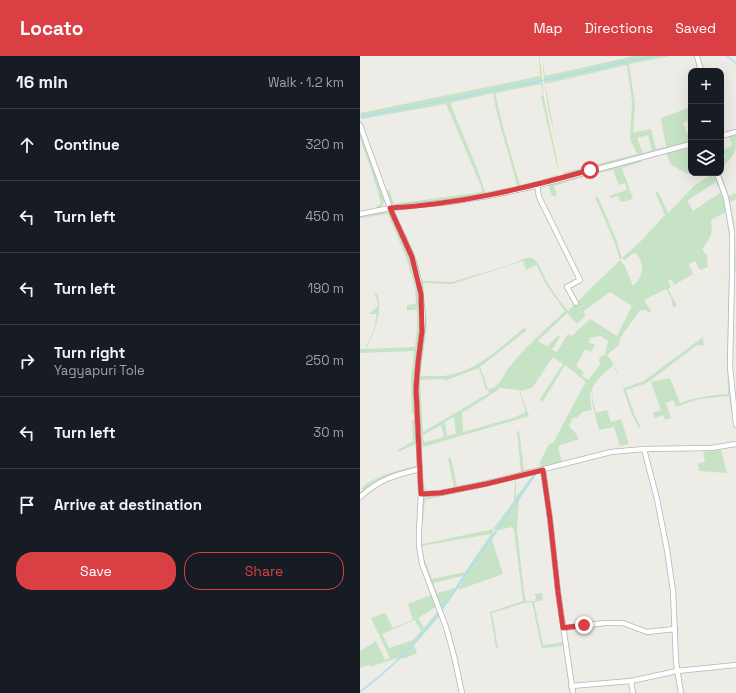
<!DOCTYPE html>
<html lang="en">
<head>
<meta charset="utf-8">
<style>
  body { margin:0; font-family:"Space Grotesk",sans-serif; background:#20242c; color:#f1f3f6 }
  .controls { position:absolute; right:12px; top:12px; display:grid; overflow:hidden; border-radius:8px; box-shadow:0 4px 16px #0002 }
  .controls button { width:36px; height:36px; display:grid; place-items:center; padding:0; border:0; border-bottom:1px solid #363941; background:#171b24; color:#f1f3f6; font:20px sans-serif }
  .stop { position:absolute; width:12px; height:12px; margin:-9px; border:3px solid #da4043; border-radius:50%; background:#fff }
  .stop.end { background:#da4043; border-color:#fff; box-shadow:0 1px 4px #0008 }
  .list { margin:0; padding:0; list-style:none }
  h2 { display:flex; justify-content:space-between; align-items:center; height:52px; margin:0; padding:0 16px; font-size:17px }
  h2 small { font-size:13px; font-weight:400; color:#9ea1a6 }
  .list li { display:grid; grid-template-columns:26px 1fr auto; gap:12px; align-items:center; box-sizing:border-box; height:72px; padding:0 16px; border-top:1px solid #363941 }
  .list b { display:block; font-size:15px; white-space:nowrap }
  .list p { margin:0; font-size:13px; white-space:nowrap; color:#9ea1a6 }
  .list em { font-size:13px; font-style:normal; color:#9ea1a6 }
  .actions { display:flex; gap:8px; padding:12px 16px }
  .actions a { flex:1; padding:9px 0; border:1px solid #da4043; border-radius:16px; text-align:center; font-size:14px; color:#da4043 }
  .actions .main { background:#da4043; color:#fff }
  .icon { flex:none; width:22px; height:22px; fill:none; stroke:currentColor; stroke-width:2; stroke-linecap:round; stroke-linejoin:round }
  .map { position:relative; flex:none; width:376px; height:637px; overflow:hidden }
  header { display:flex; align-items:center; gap:24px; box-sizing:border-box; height:56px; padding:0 20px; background:#da4043; color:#fff }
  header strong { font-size:19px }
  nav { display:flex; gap:22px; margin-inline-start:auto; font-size:14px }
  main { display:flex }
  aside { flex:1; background:#171b24 }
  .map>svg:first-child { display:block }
  .green { fill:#c7e3c5; fill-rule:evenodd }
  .sand { fill:#f7edd8 }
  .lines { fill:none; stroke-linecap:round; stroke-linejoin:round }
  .stream { stroke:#addef7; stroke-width:1.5 }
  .street-casing { stroke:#b3b6b9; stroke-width:6 }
  .street { stroke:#fff; stroke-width:4.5 }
  .route { stroke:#da4043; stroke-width:5 }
</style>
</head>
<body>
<header>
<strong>Locato</strong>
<nav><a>Map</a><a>Directions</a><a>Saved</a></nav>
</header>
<main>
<aside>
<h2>16 min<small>Walk · 1.2 km</small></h2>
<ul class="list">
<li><svg class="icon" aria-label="ahead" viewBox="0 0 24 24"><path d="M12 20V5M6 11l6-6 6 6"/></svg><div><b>Continue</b></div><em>320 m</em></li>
<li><svg class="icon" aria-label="left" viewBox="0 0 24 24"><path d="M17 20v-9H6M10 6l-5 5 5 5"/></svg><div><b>Turn left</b></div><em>450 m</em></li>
<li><svg class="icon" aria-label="left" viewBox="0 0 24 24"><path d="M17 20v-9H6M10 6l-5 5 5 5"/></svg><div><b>Turn left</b></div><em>190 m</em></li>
<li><svg class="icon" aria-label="right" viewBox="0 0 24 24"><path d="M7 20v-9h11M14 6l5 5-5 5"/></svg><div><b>Turn right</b><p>Yagyapuri Tole</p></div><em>250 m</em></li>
<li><svg class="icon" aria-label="left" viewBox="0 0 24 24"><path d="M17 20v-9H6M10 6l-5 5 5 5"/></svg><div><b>Turn left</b></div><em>30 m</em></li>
<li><svg class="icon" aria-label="arrive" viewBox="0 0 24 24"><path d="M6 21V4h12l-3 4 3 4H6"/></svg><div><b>Arrive at destination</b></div></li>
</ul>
<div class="actions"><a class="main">Save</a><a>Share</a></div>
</aside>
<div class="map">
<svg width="376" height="637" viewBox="0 0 376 637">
  <rect width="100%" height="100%" fill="#eeece6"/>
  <g class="green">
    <path d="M179,0H180L184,42L198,108L199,119L198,121L184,125L181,124L199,118L181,40L183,39L181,28L135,37L144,75L160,129L180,124L179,126L151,133L110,141L43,149L32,148L27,135L29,134L34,148L122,136L121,130L86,48L2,63L0,57L180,20ZM133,37C138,69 150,99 157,130L125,136L118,115L90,47Z"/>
    <path d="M182,0L185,20L274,0H310L269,8L275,48L273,77L291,73L296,93L306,91L301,62L331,51V69L328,65L323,67L331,86L203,119L202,117C199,95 193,74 188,53C185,35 183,18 182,0ZM267,9L272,46L270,83L277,98L202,117L185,28ZM288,79L292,94L283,97L277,82Z"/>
    <path d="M0,77L24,143C24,150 20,152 14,153L21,147L11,113L0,83Z"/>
    <path d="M376,78C376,98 376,98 361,112V105L366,101L361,95L372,90L369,80Z"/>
    <polygon points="331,90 331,116 328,118 311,109 306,97"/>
    <polygon points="281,104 282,106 262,112 273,143 261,146 258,140 251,142 249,140 267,134 265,127 259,129 253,114 229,119 194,130 197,140 192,140 188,129 233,116"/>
    <path d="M353,117H355C369,152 371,179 370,217L352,226L369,217V182L366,156L351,164C353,179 351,181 342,193L346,199H347L348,211L340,214L335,205L329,208L333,218L314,229L311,223L308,225L311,231L308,233L317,249L313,252L311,241L306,233L284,244L291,255L289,257L286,254H280L261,281L258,290L247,299L254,308C238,324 226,330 232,354L222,356L218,361L213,362L209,370L214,375L219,383L200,389L198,392L202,407L181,412L180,406L189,388L193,387L225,327V325L205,309L182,347L180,343L203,308L193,301L172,332L160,335L169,360L63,391L61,386L58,334L62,289L59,219L55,203L44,178H46L57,204L62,225L92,226L149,209L166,202H172C181,208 183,220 189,229C194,238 202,247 208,255L260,204L254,185L235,141H238L256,183L262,202L278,188L305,159L295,136H298L308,157L335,129L353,118ZM356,126L361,136L333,155L327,145ZM273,197H276C285,210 284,218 274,229L272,228L265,210L260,204L262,202L265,204ZM163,205L166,214L176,209L187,230L205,255C187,272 166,290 150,310C143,319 140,332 128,333L120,311L167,274L165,271C141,291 115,317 82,320C75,320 68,320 60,320L67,270L63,227L92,228ZM250,236L272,250L257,280L230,263L212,280L208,278L197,296L192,294L200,281L199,279L187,290L178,285L207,257L217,268L226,259L224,257L225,254ZM239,279L248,285L245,299L241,300L239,303L240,308L239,310L228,324L222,320L224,316L216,310L225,293L231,296L235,289L228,286L231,281H237ZM119,312L126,334H128L129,337L63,376L60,324L84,323V325ZM139,332L159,334L166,356L153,362L103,376L102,357L138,334ZM94,361L96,378L87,380L85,366ZM81,369L84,381L65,386L63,383V379Z"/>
    <polygon points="359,117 361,117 369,140 376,137 376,143 370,146 375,173 376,216 374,215 373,179"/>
    <path d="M25,156L30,157L52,206L57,231L61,270L54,323L55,357L52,359L51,324L54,295L0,297V293H5L14,273L17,258H9L18,250L17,243L15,239H12L17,237C24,255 14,276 6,293L55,291L57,272V254H47V249L56,248L55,231L46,201L28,158L0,162V160Z"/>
    <path d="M369,221H370L368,313L369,329L373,360H372L369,340L339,343L316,351L313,344L306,347L311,362L305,364L303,359L294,362L293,357L301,354L291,326L310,322L320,347C336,341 352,339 368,338L367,302Z"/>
    <polygon points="343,281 344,290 337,289 287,327 266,334 275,360 281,372 279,372 272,359 259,320 254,312 255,311 264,332 284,325"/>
    <path d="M234,334L232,341L236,357L247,354L251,366L261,363L269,388L260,390L254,371L239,374C237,363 228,342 234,334Z"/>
    <path d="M52,364H56L58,410L16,425L0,439V436L2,434L1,432C17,419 36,415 56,410L57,408L56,388L38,396V394L53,385Z"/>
    <polygon points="157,375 159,375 164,414 173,413 171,416 79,436 67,437 64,433 62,427 63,427 66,434 69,436 94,432 88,402 91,402 97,430 161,417"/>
    <polygon points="361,394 367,417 339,415 338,407 345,406 343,396"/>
    <path d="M177,417L159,444L157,473L164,536L166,545H175L176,541L174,538L182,537L183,544L174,546L183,588L185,589L203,586V589L204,587L212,637H210L203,590L182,592L181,590L172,546L164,547L132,557L138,592H136L130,556L163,545L154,475L152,471L138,474L133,473L132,477L137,476L132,484L143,518L98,534L104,524L82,555L63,507L60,481L62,445L64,442L117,432ZM172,420L156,441V424ZM155,424L154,445L133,473L63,488L61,486L62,466H63L65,444ZM131,478L105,516L72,523L63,500L61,490ZM103,520L95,532L77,537L73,527Z"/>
    <path d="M65,523L77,550L58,562L64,572L78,555L80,559L54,589L57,597L46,602H37L10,611L9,609L0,612V595L16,585L25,604L30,602L11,562L25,557L33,572L53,564L48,548L71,539ZM55,564L61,575L53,584L29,592L22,578Z"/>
  </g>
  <path class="sand" d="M180,0H182C183,18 185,35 188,53C193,74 199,95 202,117L204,119L198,121L199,119L198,108L184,42Z"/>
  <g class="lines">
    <g class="stream">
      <polyline points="367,0 376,7"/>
      <polyline points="1,61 185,24 292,0"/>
      <polyline points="83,551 175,419"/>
      <path d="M0,636C30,613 57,588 79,557"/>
    </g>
    <defs>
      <g id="street">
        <polyline points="337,0 341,15"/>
        <polyline points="0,69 30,152 52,201 59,225 63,262 62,275 58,307 56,333 61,438 59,475 59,490 62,508 86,571 94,600 102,637"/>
        <polyline points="361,80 376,76"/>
        <polyline points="357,117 366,142 372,176 372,217 370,311 376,369"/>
        <polyline points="177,129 179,141 220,224 207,231 216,247"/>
        <polyline points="0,158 30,152 90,146 134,139 175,130 331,88"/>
        <polyline points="284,393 297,443 307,494 313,535 316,606 321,637"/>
        <polyline points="183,414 190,463 198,536 213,637"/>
        <polyline points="61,438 81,437 125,428 251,396 284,393 351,392 376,388"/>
        <path d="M0,441C20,423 35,419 60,413"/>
        <polyline points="203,572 245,567 263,567 287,576 315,573"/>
        <polyline points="271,625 273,637"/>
        <polyline points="211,630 271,625 317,615 376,609"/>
      </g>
    </defs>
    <use href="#street" class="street-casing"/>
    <use href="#street" class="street"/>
  </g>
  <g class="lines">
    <path class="route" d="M224,569L203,572L198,536L190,463L183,414L126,428L80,437L61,438L56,333L58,307L62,275L61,238L52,201L30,152C100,148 163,133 230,114"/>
  </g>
</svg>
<div class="controls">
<button>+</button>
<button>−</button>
<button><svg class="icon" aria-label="layers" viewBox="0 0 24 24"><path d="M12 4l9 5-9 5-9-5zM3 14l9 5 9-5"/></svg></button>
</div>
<div class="stop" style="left:230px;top:114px"></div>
<div class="stop end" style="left:224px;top:569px"></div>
</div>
</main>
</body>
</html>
